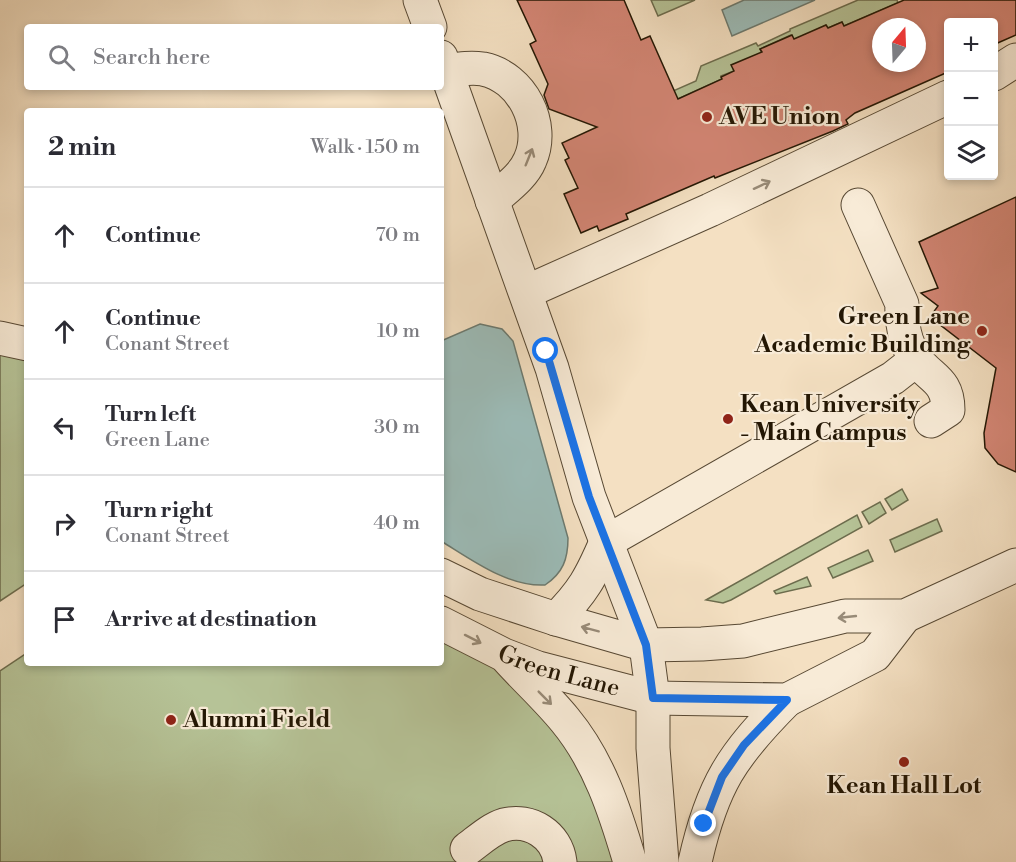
<!DOCTYPE html>
<html lang="en">
<head>
<meta charset="utf-8">
<style>
  body { margin:0; font-family:"Libre Bodoni",serif; background:#f7f7f7; color:#2b2b33 }
  .controls { position:absolute; right:18px; top:18px; display:grid; overflow:hidden; border-radius:6px; box-shadow:0 3px 9px #0003 }
  .controls button { width:54px; height:54px; display:grid; place-items:center; padding:0; border:0; border-bottom:2px solid #e1e1e2; background:#fff; color:#2b2b33; font:30px sans-serif }
  .compass { position:absolute; left:872px; top:18px; width:54px; height:54px; border-radius:50%; background:#fff; box-shadow:0 3px 9px #0003; rotate:19deg }
  .stop { position:absolute; width:18px; height:18px; margin:-14px; border:4px solid #1a73e8; border-radius:50%; background:#fff }
  .stop.end { background:#1a73e8; border-color:#fff; box-shadow:0 2px 6px #0008 }
  .list { margin:0; padding:0; list-style:none }
  h2 { display:flex; justify-content:space-between; align-items:center; height:78px; margin:0; padding:0 24px; font-size:26px }
  h2 small { font-size:20px; font-weight:400; color:#7c7c81 }
  .list li { display:grid; grid-template-columns:39px 1fr auto; gap:18px; align-items:center; box-sizing:border-box; height:96px; padding:0 24px; border-top:2px solid #e1e1e2 }
  .list b { display:block; font-size:22px; white-space:nowrap }
  .list p { margin:0; font-size:20px; white-space:nowrap; color:#7c7c81 }
  .list em { font-size:20px; font-style:normal; color:#7c7c81 }
  .icon { flex:none; width:33px; height:33px; fill:none; stroke:currentColor; stroke-width:2; stroke-linecap:round; stroke-linejoin:round }
  .map { position:relative; flex:none; width:1016px; height:862px; overflow:hidden }
  .search { position:absolute; background:#fff; box-shadow:0 3px 9px #0003; left:24px; top:24px; width:420px; height:66px; display:flex; align-items:center; gap:15px; box-sizing:border-box; padding:0 21px; border-radius:6px; color:#7c7c81; font-size:22px }
  .panel { position:absolute; background:#fff; box-shadow:0 3px 9px #0003; left:24px; top:108px; width:420px; height:558px; border-radius:6px }
  .map>svg:first-child { display:block }
  .green { fill:#b6c397; stroke:#6c6c4d; stroke-width:1.5 }
  .water { fill:#9cbcb8; stroke:#6c7a70; stroke-width:1.5 }
  .building { fill:#d38574; stroke:#231603; stroke-width:1.5; fill-rule:evenodd }
  .lines { fill:none; stroke-linecap:round; stroke-linejoin:round }
  .minor-casing { stroke:#574833; stroke-width:35 }
  .minor { stroke:#f8ebd7; stroke-width:33 }
  .oneway { stroke:#988b78 }
  .route { stroke:#1a73e8; stroke-width:8 }
  .poi-dot { fill:#8f2418; stroke:#f8ebd7; stroke-width:2 }
  .labels { text-anchor:middle; dominant-baseline:central; stroke-width:4.5; stroke-linejoin:round; paint-order:stroke }
  .poi-label { font-size:24px; font-weight:bold; fill:#231603; stroke:#f8ebd7; text-anchor:start }
  .street-label { font-size:24px; fill:#231603; stroke:#f8ebd7 }
</style>
</head>
<body>
<div class="map">
<svg width="1016" height="862" viewBox="0 0 1016 862">
  <rect width="100%" height="100%" fill="#f4e0c2"/>
  <filter id="stains"><feTurbulence type="fractalNoise" baseFrequency=".00333" numOctaves="4"/><feColorMatrix values="0 0 0 0 .2 0 0 0 0 .09 0 0 0 0 .02 0 0 0 .5 -.17"/></filter>
  <radialGradient id="worn" r=".72"><stop offset=".6" stop-color="#630" stop-opacity="0"/><stop offset="1" stop-color="#630" stop-opacity=".3"/></radialGradient>
  <g class="green">
    <polygon points="651,0 695,0 658,16"/>
    <polygon points="858,0 897,0 898,3 844,26 842,22 828,28 826,25 795,41 791,35 760,49 763,55 732,65 734,71 721,76 722,79 669,103 673,91 696,81 701,66 756,43 758,46 790,31 790,29"/>
    <polygon points="0,338 27,344 27,583 0,601"/>
    <polygon points="902,489 908,500 892,510 885,499"/>
    <polygon points="880,502 886,513 869,524 862,512"/>
    <polygon points="857,515 862,527 731,600 723,603 706,600"/>
    <polygon points="937,519 942,531 895,552 890,540"/>
    <polygon points="868,550 873,561 833,578 828,568"/>
    <polygon points="807,577 811,586 776,594 774,591"/>
    <polygon points="441,623 532,685 630,862 0,862 0,671 27,653 27,663 441,663"/>
  </g>
  <g class="water">
    <polygon points="744,0 815,0 732,36 722,10"/>
    <path d="M480,324L502,329L513,341L568,538C568,559 563,573 545,585C508,587 472,560 441,541V341Z"/>
  </g>
  <g class="building">
    <path d="M517,0H624L641,40L650,36L678,99L722,79L721,77L734,71L731,65L762,52L760,49L792,35L794,39L826,25L828,28L842,22L844,26L904,0H1016V35L993,45V22H948V72L855,113L846,120L848,124L833,131L715,178L714,176L626,214L628,219L599,231L597,226L581,233L564,194L578,188L565,160L569,158L562,143L597,127L549,109L544,95L548,84L530,44L536,41ZM881,27H917V63H881Z"/>
    <polygon points="1016,197 1016,472 998,464 985,448 984,433 996,368 930,317 938,306 921,293 938,288 919,242"/>
  </g>
  <g class="lines">
    <defs>
      <g id="minor">
        <polyline points="420,0 430,27"/>
        <polyline points="441,57 552,368 589,497 646,645 653,698 653,748 662,862"/>
        <path d="M446,71C459,69 470,67 483,69C522,77 546,124 530,160C523,177 505,189 492,201"/>
        <polyline points="994,74 1016,60"/>
        <path d="M858,205L902,304C901,322 905,344 916,359C930,379 948,379 948,410L931,421"/>
        <polyline points="526,292 710,210 948,97"/>
        <polyline points="0,338 27,344"/>
        <polyline points="441,575 480,594 556,619 646,645 702,644 743,641 845,616 905,616 1016,565"/>
        <path d="M556,619C583,592 591,577 606,542L893,378L916,360"/>
        <path id="s1" d="M441,623L504,655L538,668L653,698L787,700L875,655L905,616"/>
        <path d="M508,659C526,679 547,698 565,720C599,761 615,811 630,862"/>
        <path d="M467,849C478,841 491,829 504,825C530,818 557,835 560,862"/>
        <path d="M695,862C712,785 732,755 787,700"/>
      </g>
    </defs>
    <use href="#minor" class="minor-casing"/>
    <use href="#minor" class="minor"/>
  </g>
  <defs><path id="oneway-shaft" d="M-6 0H5M1.5-3L5.5 0L1.5 3" fill="none" stroke-width="1.6" stroke-linecap="round" stroke-linejoin="round" transform="scale(1.5)"/></defs>
  <g class="oneway">
    <use href="#oneway-shaft" transform="translate(529 157) rotate(-68)"/>
    <use href="#oneway-shaft" transform="translate(762 185) rotate(-25)"/>
    <use href="#oneway-shaft" transform="translate(847 617) rotate(174)"/>
    <use href="#oneway-shaft" transform="translate(590 629) rotate(-165)"/>
    <use href="#oneway-shaft" transform="translate(473 639) rotate(27)"/>
    <use href="#oneway-shaft" transform="translate(545 698) rotate(45)"/>
  </g>
  <g class="lines">
    <polyline class="route" points="546,351 589,497 646,645 653,698 787,700 744,745 722,777 704,824"/>
  </g>
  <g class="poi-dot">
    <circle cx="707" cy="117" r="6"/>
    <circle cx="982" cy="331" r="6"/>
    <circle cx="728" cy="419" r="6"/>
    <circle cx="171" cy="720" r="6"/>
    <circle cx="904" cy="762" r="6"/>
  </g>
  <g class="labels">
    <g class="poi-label">
      <text x="719" y="117">AVE Union</text>
      <text x="970" y="317" text-anchor="end">Green Lane<tspan x="970" dy="28">Academic Building</tspan></text>
      <text x="740" y="405">Kean University<tspan x="740" dy="28">- Main Campus</tspan></text>
      <text x="183" y="720">Alumni Field</text>
      <text x="904" y="786" text-anchor="middle">Kean Hall Lot</text>
    </g>
    <g class="street-label">
      <text stroke="none"><textPath href="#s1" startOffset="128">Green Lane</textPath></text>
    </g>
  </g>
  <rect width="100%" height="100%" filter="url(#stains)"/>
  <rect width="100%" height="100%" fill="url(#worn)"/>
</svg>
<div class="controls">
<button>+</button>
<button>−</button>
<button><svg class="icon" aria-label="layers" viewBox="0 0 24 24"><path d="M12 4l9 5-9 5-9-5zM3 14l9 5 9-5"/></svg></button>
</div>
<svg class="compass" viewBox="-18 -18 36 36"><path d="M0-13l5 13h-10z" fill="#e53935"/><path d="M0 13l5-13h-10z" fill="#7c7c81"/></svg>
<div class="stop" style="left:546px;top:351px"></div>
<div class="stop end" style="left:704px;top:824px"></div>
<div class="search"><svg class="icon" aria-label="search" viewBox="0 0 24 24"><circle cx="10" cy="10" r="6"/><path d="M15 15l6 6"/></svg>Search here</div>
<section class="panel">
<h2>2 min<small>Walk · 150 m</small></h2>
<ul class="list">
<li><svg class="icon" aria-label="ahead" viewBox="0 0 24 24"><path d="M12 20V5M6 11l6-6 6 6"/></svg><div><b>Continue</b></div><em>70 m</em></li>
<li><svg class="icon" aria-label="ahead" viewBox="0 0 24 24"><path d="M12 20V5M6 11l6-6 6 6"/></svg><div><b>Continue</b><p>Conant Street</p></div><em>10 m</em></li>
<li><svg class="icon" aria-label="left" viewBox="0 0 24 24"><path d="M17 20v-9H6M10 6l-5 5 5 5"/></svg><div><b>Turn left</b><p>Green Lane</p></div><em>30 m</em></li>
<li><svg class="icon" aria-label="right" viewBox="0 0 24 24"><path d="M7 20v-9h11M14 6l5 5-5 5"/></svg><div><b>Turn right</b><p>Conant Street</p></div><em>40 m</em></li>
<li><svg class="icon" aria-label="arrive" viewBox="0 0 24 24"><path d="M6 21V4h12l-3 4 3 4H6"/></svg><div><b>Arrive at destination</b></div></li>
</ul>
</section>
</div>
</body>
</html>
